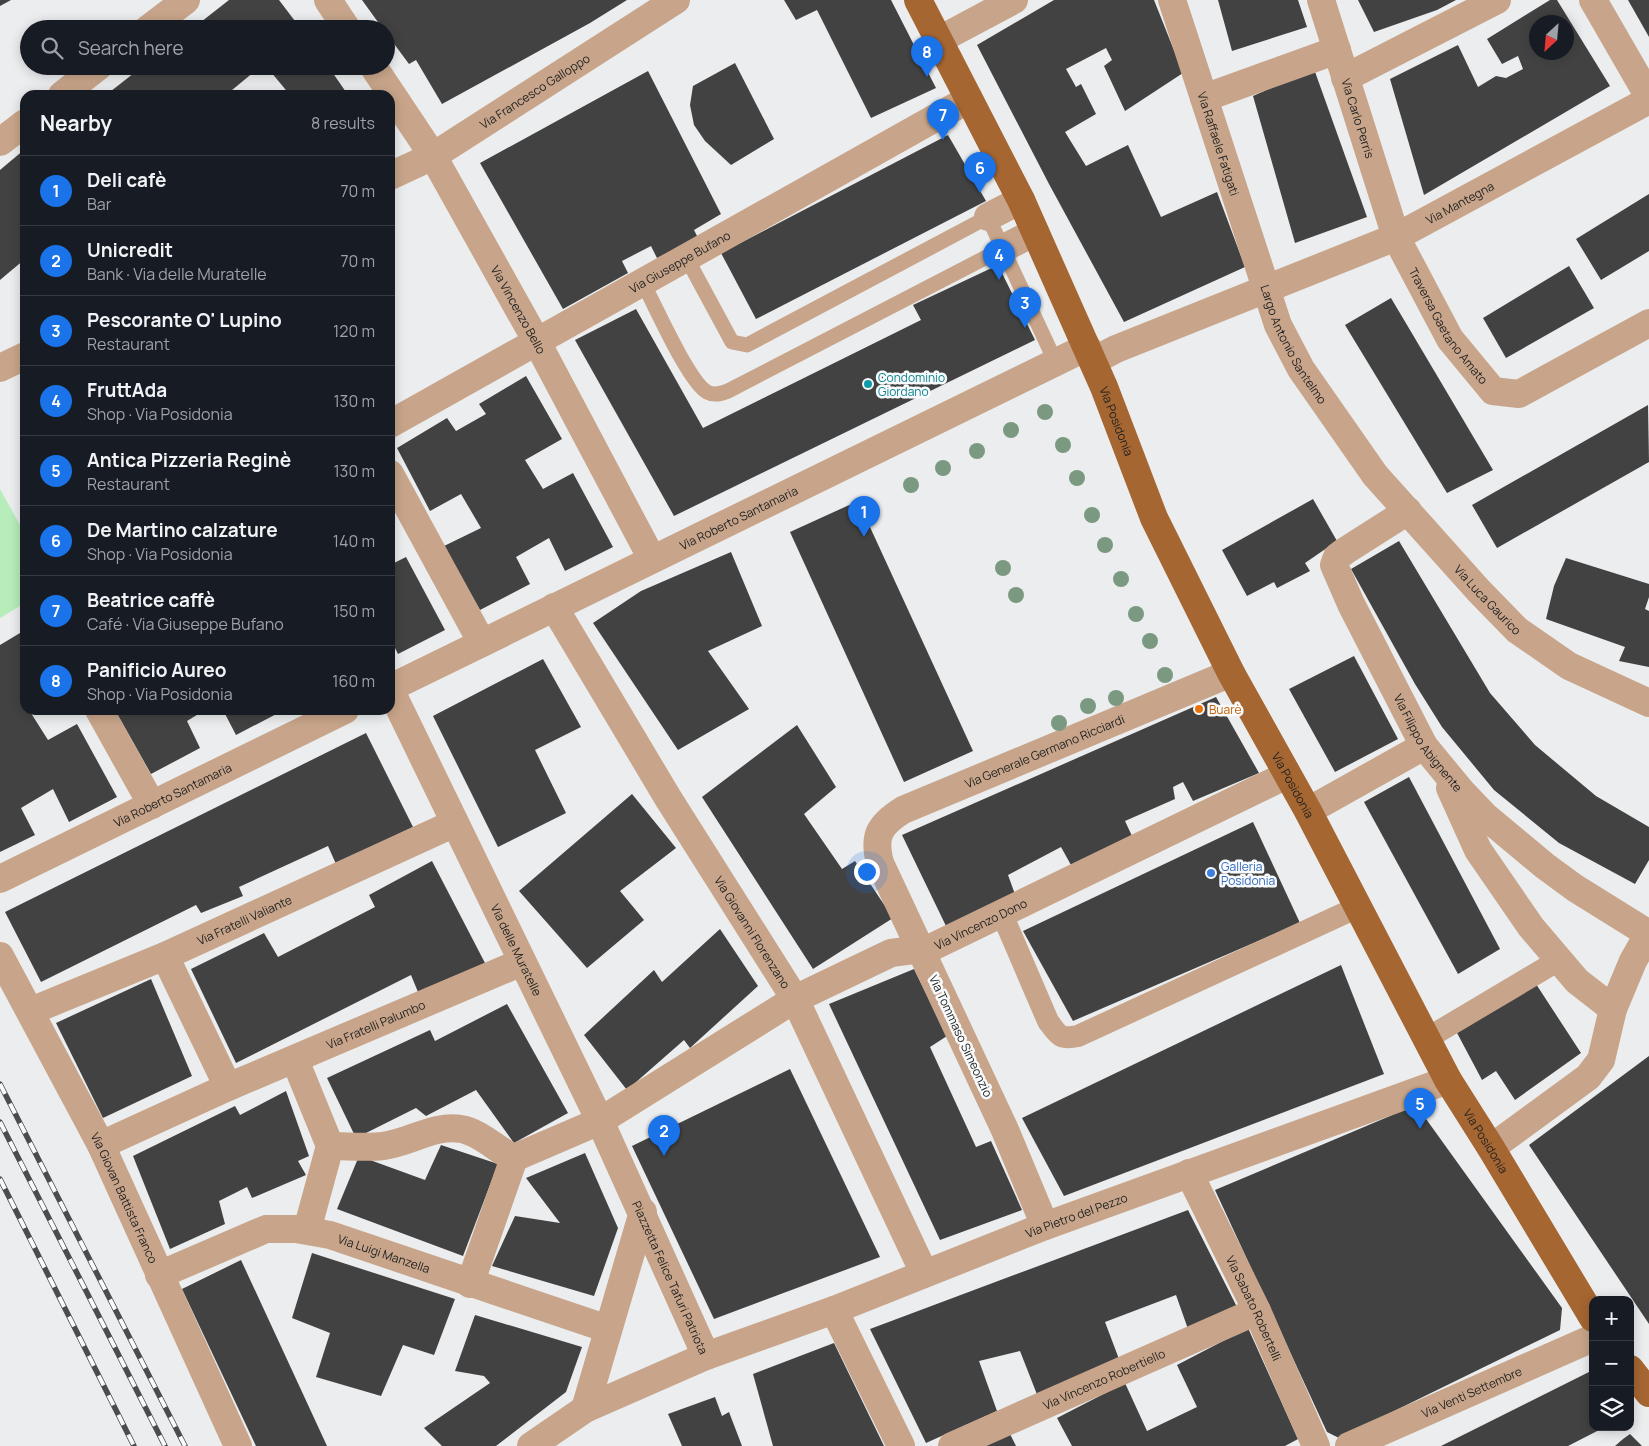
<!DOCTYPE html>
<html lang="en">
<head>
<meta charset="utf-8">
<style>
  body { margin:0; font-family:Manrope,sans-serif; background:#242831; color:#f1f3f6 }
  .controls { position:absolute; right:15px; bottom:15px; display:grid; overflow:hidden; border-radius:10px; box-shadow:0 2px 12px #0003 }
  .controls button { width:45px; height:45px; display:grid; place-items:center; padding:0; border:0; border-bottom:1px solid #363941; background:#171b24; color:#f1f3f6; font:25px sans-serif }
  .compass { position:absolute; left:1529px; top:15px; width:45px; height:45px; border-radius:50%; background:#171b24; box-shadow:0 2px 12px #0003; rotate:206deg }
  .you { position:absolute; left:866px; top:871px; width:18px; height:18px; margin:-12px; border:4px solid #fff; border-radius:50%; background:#1a73e8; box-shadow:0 0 0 8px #1a73e833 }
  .badge { display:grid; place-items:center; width:32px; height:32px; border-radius:50%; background:#1a73e8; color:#fff; font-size:16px; font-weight:700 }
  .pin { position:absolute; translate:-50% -41px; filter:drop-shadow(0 1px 2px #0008) }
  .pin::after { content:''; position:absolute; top:26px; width:18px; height:15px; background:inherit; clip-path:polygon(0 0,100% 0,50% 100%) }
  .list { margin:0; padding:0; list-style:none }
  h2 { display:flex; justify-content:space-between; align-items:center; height:65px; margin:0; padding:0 20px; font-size:21px }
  h2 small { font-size:16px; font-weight:400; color:#9ea1a6 }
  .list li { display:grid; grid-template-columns:32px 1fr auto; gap:15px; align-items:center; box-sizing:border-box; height:70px; padding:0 20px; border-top:1px solid #363941 }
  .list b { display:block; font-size:19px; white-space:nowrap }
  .list p { margin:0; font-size:16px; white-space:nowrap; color:#9ea1a6 }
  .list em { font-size:16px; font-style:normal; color:#9ea1a6 }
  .icon { flex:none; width:28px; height:28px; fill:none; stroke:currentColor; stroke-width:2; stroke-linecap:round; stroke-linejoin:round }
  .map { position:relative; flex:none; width:1649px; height:1446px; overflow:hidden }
  .search { position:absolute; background:#171b24; box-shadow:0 2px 12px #0003; left:20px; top:20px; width:375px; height:55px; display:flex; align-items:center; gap:12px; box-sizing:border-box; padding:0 18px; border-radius:28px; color:#9ea1a6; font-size:19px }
  .panel { position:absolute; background:#171b24; box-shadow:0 2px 12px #0003; left:20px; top:90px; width:375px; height:625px; border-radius:15px }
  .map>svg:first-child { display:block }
  .green { fill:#b7edba }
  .building { fill:#424243; fill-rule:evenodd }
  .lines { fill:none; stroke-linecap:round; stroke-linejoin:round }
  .service { stroke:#c8a58a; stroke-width:15 }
  .pedestrian { stroke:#c8a58a; stroke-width:22 }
  .minor { stroke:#c8a58a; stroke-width:28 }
  .primary { stroke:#a56631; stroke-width:28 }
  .rail-casing { stroke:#4b4c4c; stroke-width:5.5 }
  .rail { stroke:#f9fafb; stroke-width:4; stroke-dasharray:11; stroke-linecap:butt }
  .tree { fill:#7b9981 }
  .culture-dot { fill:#0f9aa8; stroke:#f9fafb; stroke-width:2 }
  .food-dot { fill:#e8710a; stroke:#f9fafb; stroke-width:2 }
  .shop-dot { fill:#3f7fe0; stroke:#f9fafb; stroke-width:2 }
  .labels { text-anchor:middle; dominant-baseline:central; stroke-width:5; stroke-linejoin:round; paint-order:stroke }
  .street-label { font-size:12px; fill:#222323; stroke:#f9fafb }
  .culture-label { font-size:12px; fill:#0d838f; stroke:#f9fafb; text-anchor:start }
  .food-label { font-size:12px; fill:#c56008; stroke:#f9fafb; text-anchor:start }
  .shop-label { font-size:12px; fill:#366cbe; stroke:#f9fafb; text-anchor:start }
</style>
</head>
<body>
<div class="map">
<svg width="1649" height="1446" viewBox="0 0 1649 1446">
  <rect width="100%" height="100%" fill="#ebedee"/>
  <polygon class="green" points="0,489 25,534 25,603 0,618"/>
  <g class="building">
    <polygon points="0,0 11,0 0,6"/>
    <polygon points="229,0 279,0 301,29 192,29"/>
    <polygon points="362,0 627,0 590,23 442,104 416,60 409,64 386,33 386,29 383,29"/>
    <polygon points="784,0 891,0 936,88 871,118 817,10 796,20"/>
    <polygon points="1054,0 1154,0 1183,73 1125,111 1104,66 1112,60 1106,48 1066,69 1076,87 1081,84 1096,114 1065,132 1086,166 1128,145 1161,217 1217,192 1245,267 1124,322 1049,184 977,45"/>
    <polygon points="1218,0 1298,0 1307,27 1232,51"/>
    <polygon points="1358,0 1456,0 1437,10 1374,32"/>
    <path d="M1550,0H1557L1610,86L1424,195L1390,79L1458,45L1478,87L1496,76L1506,78L1523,69L1518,56L1502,64L1487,39ZM1536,22H1566V52H1536Z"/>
    <polygon points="1628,0 1649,0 1649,37"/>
    <polygon points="735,63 774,139 731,165 705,141 694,125 690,105 693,86"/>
    <polygon points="143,66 261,66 226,95 106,95"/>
    <polygon points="266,66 328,66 348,95 290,95"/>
    <polygon points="1314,69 1367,217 1295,243 1253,96"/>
    <polygon points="648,71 721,214 694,230 698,238 657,258 651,246 622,261 628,273 563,309 480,163"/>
    <polygon points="948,135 986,201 756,319 721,253"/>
    <polygon points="25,149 25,259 0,280 0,170"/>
    <polygon points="1649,194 1649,251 1601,280 1576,239"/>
    <polygon points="998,265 1035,340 674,516 575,340 636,309 703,428 921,320 913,305"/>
    <polygon points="1569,266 1594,308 1506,358 1483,318"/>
    <polygon points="1391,298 1493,470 1447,493 1345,325"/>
    <polygon points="526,376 562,439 525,460 543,489 573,473 613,547 565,571 549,538 516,557 530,584 480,610 444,546 481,528 461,494 430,511 397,448 447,418 456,431 486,414 479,404"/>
    <polygon points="1648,405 1649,462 1497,548 1472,505"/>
    <polygon points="1313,499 1337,541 1305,563 1310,571 1277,588 1274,582 1247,596 1222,550"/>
    <polygon points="858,501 973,751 904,782 790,532"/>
    <polygon points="390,514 395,523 390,525"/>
    <polygon points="1399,541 1490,693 1535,745 1596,796 1649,827 1649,860 1635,884 1559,843 1494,790 1442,727 1415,684 1351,569"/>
    <polygon points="731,552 762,626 708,651 749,709 678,750 593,623 641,591"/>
    <polygon points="406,557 445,630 398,654 390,638 390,565"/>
    <polygon points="1566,558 1649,584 1649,597 1645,609 1649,611 1649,667 1619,661 1625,647 1546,619 1554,586"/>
    <polygon points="25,630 25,710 29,710 48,740 77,724 117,797 69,822 53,789 21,808 35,835 0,852 0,645"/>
    <polygon points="1354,656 1398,739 1335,772 1289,689"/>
    <polygon points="543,659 581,727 535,750 566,813 498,847 433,716"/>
    <polygon points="1216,697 1259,773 1193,801 1183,782 1173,787 1175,799 1125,821 1132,836 1071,865 1061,847 1008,875 1016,897 946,926 902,835"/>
    <polygon points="115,710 205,710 187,721 200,748 151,774"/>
    <polygon points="223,710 284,710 236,735"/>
    <polygon points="797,725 836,787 804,814 842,869 855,861 893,918 813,969 702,797"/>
    <polygon points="366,733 413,827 336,864 328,846 239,887 243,896 201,913 196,905 41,982 5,912"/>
    <polygon points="1409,777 1500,949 1458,974 1364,802"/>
    <polygon points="632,794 676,848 620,891 644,920 587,968 519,891"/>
    <polygon points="1253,822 1300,923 1073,1021 1023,931"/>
    <polygon points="432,861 485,963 418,992 411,975 236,1063 191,969 264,933 278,957 375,907 369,895"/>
    <polygon points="720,929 758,986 690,1048 684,1040 627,1090 584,1035 654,970 662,982"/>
    <polygon points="1341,965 1384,1074 1064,1196 1022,1118"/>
    <polygon points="914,969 947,1036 930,1047 976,1147 991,1141 1022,1210 940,1240 829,1004"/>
    <polygon points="151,979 192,1076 103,1118 56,1023"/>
    <polygon points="1536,984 1581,1053 1515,1100 1496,1071 1482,1080 1456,1031"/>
    <polygon points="507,1004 568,1113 514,1143 476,1090 426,1116 416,1108 356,1138 327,1078 430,1030 435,1041"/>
    <polygon points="1649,1056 1649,1324 1529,1145"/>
    <polygon points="790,1069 880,1257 714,1319 632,1146"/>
    <polygon points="286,1091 309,1156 298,1161 306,1175 252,1198 247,1187 219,1201 225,1224 170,1249 133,1156 235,1106 240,1115"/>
    <polygon points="1416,1105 1562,1308 1560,1330 1339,1438 1327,1432 1215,1190"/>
    <polygon points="441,1145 498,1164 463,1256 337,1209 359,1156 425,1180"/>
    <polygon points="585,1153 618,1228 594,1296 492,1266 515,1216 560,1223 526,1178"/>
    <polygon points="1188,1210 1238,1309 1188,1329 1176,1295 1105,1322 1119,1359 1038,1397 1020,1351 979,1361 997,1411 926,1443 870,1329"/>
    <polygon points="312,1253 455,1299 434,1355 403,1345 381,1396 316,1377 330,1333 292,1318"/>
    <polygon points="241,1260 327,1446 256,1446 182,1289"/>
    <polygon points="475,1315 582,1347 566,1392 496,1446 442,1446 424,1428 490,1383 484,1376 455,1371"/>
    <polygon points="1248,1328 1298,1439 1285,1446 1072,1446 1057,1418 1125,1383 1147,1431 1197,1407 1177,1365"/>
    <polygon points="834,1343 884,1446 773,1446 753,1374"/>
    <polygon points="1593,1370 1593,1427 1605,1427 1568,1446 1441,1446"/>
    <polygon points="715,1397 722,1416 729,1412 742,1446 682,1446 668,1414"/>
    <polygon points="1009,1432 1016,1446 979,1446"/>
    <polygon points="1630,1434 1642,1446 1615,1446 1623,1439"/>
  </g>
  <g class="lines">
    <g class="service">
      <polyline points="686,257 732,342 747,345 988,217 1056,363"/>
      <path d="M643,283C655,305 688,381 707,392C714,396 721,394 728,391L1004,248"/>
    </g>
    <g class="pedestrian">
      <path d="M1002,914L1048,1021C1058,1035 1060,1040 1078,1036L1358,907"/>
      <polyline points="1426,1039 1559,960"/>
    </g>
    <g class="minor">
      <polyline points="328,0 347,29"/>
      <path id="s1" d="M1172,0L1278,325L1301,369L1375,475L1479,591L1517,630L1569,666L1649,703"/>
      <path id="s2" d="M1321,0L1396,237L1450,339L1493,391L1519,394L1649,323"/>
      <polyline points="1593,0 1649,97"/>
      <polyline points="148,29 186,0"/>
      <polyline points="939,40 1014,0"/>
      <path id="s3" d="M373,66L433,156L537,342L652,559"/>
      <polyline points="1345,78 1497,0"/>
      <polyline points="62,95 99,66"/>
      <polyline points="1204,98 1337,50"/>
      <polyline points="0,142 25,123"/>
      <path id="s4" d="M390,176L433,156L676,0"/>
      <polyline points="988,217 1021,200"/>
      <polyline points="1004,248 1035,232"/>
      <path id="s5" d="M1093,361L1116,349L1396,237L1649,100"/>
      <polyline points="0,368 25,356"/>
      <path id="s6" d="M390,424L969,99"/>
      <polyline points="390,474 482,643"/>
      <path id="s7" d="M1408,511L1345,551L1337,557L1334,565L1351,604L1424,746L1462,792L1485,816L1545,866L1575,888L1649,934"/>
      <path id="s8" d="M554,607L668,798L795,999L924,1273"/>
      <path id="s9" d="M390,688L1087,347"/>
      <path id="s10" d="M390,689L600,1121L706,1356"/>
      <polyline points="99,710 152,805"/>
      <polyline points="1450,788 1478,850 1531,927 1577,981 1613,1009"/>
      <polyline points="1308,811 1424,746"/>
      <path id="s11" d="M0,879L345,710"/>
      <path id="s12" d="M0,956L101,1145L238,1446"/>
      <polyline points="165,956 228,1087"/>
      <path id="s13" d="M31,1011L165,956L455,823"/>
      <polyline points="295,1060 330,1146"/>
      <path id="s14" d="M101,1145L228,1087L522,962"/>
      <polyline points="1491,1148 1588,1077 1601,1060 1613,1009 1633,961 1649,933"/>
      <path id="s15" d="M1189,1173L1257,1311L1316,1446"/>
      <path id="s16" d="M1045,1226L1005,1130L880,863C873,836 879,825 903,810L1231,673"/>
      <path id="s17" d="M307,1230L330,1146C347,1146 366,1148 383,1146C409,1143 435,1124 461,1129C480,1132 497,1150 514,1158L600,1121L795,999L891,953L914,950L922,952L1287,775"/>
      <path id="s18" d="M159,1275L266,1229H296L330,1235L608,1329"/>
      <polyline points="470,1284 514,1158"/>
      <polyline points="834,1310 901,1446"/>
      <polyline points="585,1409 643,1212"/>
      <path id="s19" d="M531,1446L585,1409L706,1356L834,1310L1045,1226L1448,1080"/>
      <path id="s20" d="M952,1446L1257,1311"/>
      <path id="s21" d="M1349,1446L1593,1338"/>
    </g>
    <g class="primary">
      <path id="s22" d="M918,0L1021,200L1104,387L1154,518L1231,673L1308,811L1448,1080L1491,1148L1593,1318"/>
      <polyline points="1630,1369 1649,1393"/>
    </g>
    <defs>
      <g id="rail">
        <polyline points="0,1084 185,1446"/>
        <polyline points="0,1122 165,1446"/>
        <polyline points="0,1179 134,1446"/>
      </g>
    </defs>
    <use href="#rail" class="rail-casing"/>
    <use href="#rail" class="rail"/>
  </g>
  <g class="tree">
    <circle cx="1045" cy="412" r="8"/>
    <circle cx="1011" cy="430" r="8"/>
    <circle cx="1063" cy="445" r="8"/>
    <circle cx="977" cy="451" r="8"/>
    <circle cx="943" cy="468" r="8"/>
    <circle cx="1077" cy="478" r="8"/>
    <circle cx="911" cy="485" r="8"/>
    <circle cx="1092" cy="515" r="8"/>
    <circle cx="1105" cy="545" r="8"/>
    <circle cx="1003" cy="568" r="8"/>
    <circle cx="1121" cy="579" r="8"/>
    <circle cx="1016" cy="595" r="8"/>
    <circle cx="1136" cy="614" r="8"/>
    <circle cx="1150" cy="641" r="8"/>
    <circle cx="1165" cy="675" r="8"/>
    <circle cx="1116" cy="698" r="8"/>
    <circle cx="1088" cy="706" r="8"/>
    <circle cx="1059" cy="723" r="8"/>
  </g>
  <circle class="culture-dot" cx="868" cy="384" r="5"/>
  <circle class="food-dot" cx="1199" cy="709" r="5"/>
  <circle class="shop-dot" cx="1211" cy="873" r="5"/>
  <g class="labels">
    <g class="street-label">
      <text stroke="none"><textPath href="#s4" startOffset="168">Via Francesco Galloppo</textPath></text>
      <text stroke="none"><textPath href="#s2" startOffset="124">Via Carlo Perris</textPath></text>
      <text stroke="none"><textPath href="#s1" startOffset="151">Via Raffaele Fatigati</textPath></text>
      <text stroke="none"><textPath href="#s5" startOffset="400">Via Mantegna</textPath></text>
      <text stroke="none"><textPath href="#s6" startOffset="332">Via Giuseppe Bufano</textPath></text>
      <text stroke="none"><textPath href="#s3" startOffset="284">Via Vincenzo Bello</textPath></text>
      <text stroke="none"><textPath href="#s2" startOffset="352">Traversa Gaetano Amato</textPath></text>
      <text stroke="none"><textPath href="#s1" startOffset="366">Largo Antonio Santelmo</textPath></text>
      <text stroke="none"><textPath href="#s22" startOffset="466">Via Posidonia</textPath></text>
      <text stroke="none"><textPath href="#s9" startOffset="388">Via Roberto Santamaria</textPath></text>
      <text stroke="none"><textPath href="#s1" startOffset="689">Via Luca Gaurico</textPath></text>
      <text stroke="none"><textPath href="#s7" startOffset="295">Via Filippo Abignente</textPath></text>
      <text stroke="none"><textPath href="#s16" startOffset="616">Via Generale Germano Ricciardi</textPath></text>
      <text stroke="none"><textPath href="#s22" startOffset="871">Via Posidonia</textPath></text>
      <text stroke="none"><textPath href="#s11" startOffset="192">Via Roberto Santamaria</textPath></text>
      <text stroke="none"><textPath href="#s13" startOffset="232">Via Fratelli Valiante</textPath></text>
      <text stroke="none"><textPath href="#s17" startOffset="808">Via Vincenzo Dono</textPath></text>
      <text stroke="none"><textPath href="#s8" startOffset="381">Via Giovanni Florenzano</textPath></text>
      <text stroke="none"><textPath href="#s10" startOffset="290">Via delle Muratelle</textPath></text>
      <text stroke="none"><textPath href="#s14" startOffset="300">Via Fratelli Palumbo</textPath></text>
      <text transform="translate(961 1036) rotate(65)">Via Tommaso Simeonzio</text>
      <text stroke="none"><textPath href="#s22" startOffset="1276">Via Posidonia</textPath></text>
      <text stroke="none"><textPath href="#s12" startOffset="272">Via Giovan Battista Franco</textPath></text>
      <text stroke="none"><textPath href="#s19" startOffset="594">Via Pietro del Pezzo</textPath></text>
      <text stroke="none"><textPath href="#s18" startOffset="238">Via Luigi Manzella</textPath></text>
      <text stroke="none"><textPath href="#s10" startOffset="652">Piazzetta Felice Tafuri Patriota</textPath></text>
      <text stroke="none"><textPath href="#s15" startOffset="150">Via Sabato Robertelli</textPath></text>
      <text stroke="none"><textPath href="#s20" startOffset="166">Via Vincenzo Robertiello</textPath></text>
      <text stroke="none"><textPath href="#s21" startOffset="134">Via Venti Settembre</textPath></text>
    </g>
    <g class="culture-label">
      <text x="878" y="377">Condominio<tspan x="878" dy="14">Giordano</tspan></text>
    </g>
    <g class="food-label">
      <text x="1209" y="709">Buarè</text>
    </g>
    <g class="shop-label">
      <text x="1221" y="866">Galleria<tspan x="1221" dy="14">Posidonia</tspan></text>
    </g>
  </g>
</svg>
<div class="controls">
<button>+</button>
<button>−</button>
<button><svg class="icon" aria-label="layers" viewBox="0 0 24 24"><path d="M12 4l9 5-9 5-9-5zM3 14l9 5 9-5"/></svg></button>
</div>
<svg class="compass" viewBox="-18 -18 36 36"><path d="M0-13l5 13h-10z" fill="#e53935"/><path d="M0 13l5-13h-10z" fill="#9ea1a6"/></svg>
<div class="you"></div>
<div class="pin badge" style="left:864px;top:537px">1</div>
<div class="pin badge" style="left:664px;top:1156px">2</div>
<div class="pin badge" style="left:1025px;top:328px">3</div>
<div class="pin badge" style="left:999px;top:280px">4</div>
<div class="pin badge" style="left:1420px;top:1129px">5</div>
<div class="pin badge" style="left:980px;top:193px">6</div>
<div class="pin badge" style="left:943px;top:140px">7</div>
<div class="pin badge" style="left:927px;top:77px">8</div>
<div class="search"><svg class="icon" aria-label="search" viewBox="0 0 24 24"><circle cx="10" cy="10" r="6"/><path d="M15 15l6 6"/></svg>Search here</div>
<section class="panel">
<h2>Nearby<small>8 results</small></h2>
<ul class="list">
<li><span class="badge">1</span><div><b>Deli cafè</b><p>Bar</p></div><em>70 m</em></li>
<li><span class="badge">2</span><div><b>Unicredit</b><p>Bank · Via delle Muratelle</p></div><em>70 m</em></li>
<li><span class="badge">3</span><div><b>Pescorante O' Lupino</b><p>Restaurant</p></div><em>120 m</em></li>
<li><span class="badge">4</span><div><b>FruttAda</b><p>Shop · Via Posidonia</p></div><em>130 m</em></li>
<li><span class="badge">5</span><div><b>Antica Pizzeria Reginè</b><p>Restaurant</p></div><em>130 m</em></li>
<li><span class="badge">6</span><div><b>De Martino calzature</b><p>Shop · Via Posidonia</p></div><em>140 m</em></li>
<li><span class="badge">7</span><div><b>Beatrice caffè</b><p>Café · Via Giuseppe Bufano</p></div><em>150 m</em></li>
<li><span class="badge">8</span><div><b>Panificio Aureo</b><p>Shop · Via Posidonia</p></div><em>160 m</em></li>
</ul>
</section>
</div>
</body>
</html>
